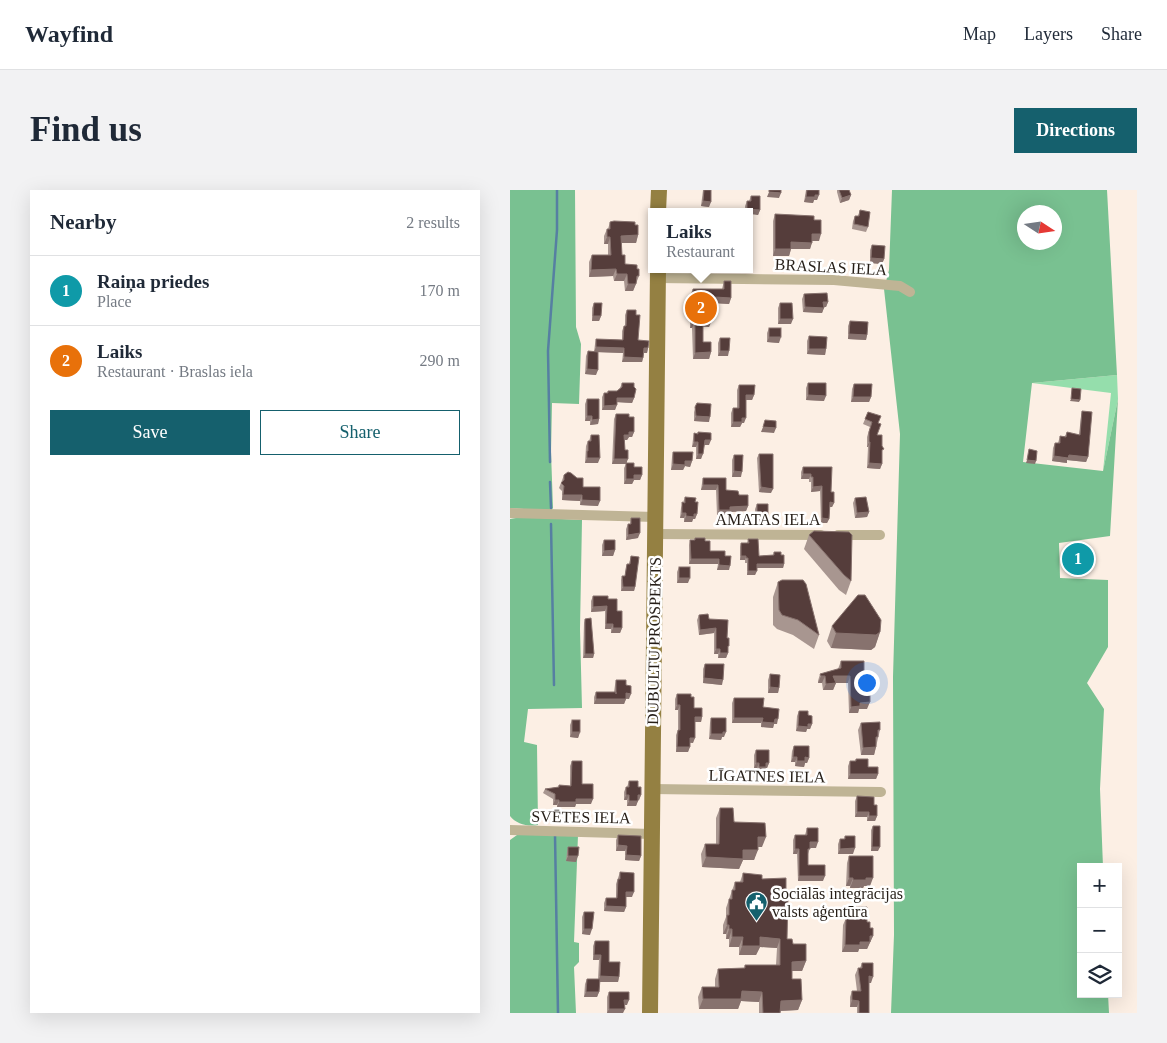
<!DOCTYPE html>
<html lang="en">
<head>
<meta charset="utf-8">
<style>
  body { margin:0; font-family:"Times New Roman",serif; background:#f2f2f3; color:#1f2937 }
  .controls { position:absolute; right:15px; bottom:15px; display:grid; overflow:hidden; border-radius:0px; box-shadow:0 5px 20px #0002 }
  .controls button { width:45px; height:45px; display:grid; place-items:center; padding:0; border:0; border-bottom:1px solid #e0e1e3; background:#fff; color:#1f2937; font:25px sans-serif }
  .compass { position:absolute; left:507px; top:15px; width:45px; height:45px; border-radius:50%; background:#fff; box-shadow:0 5px 20px #0002; rotate:102deg }
  .you { position:absolute; left:356px; top:492px; width:18px; height:18px; margin:-12px; border:4px solid #fff; border-radius:50%; background:#1a73e8; box-shadow:0 0 0 8px #1a73e833 }
  .badge { display:grid; place-items:center; width:32px; height:32px; border-radius:50%; background:#15606d; color:#fff; font-size:16px; font-weight:700 }
  .pin { position:absolute; translate:-50% -50%; border:2px solid #fff; box-shadow:0 1px 5px #0006 }
  .popup { position:absolute; left:138px; top:18px; width:105px; height:65px; box-sizing:border-box; display:grid; place-content:center; border-radius:0px; background:#fff; filter:drop-shadow(0 1px 4px #0005); font-size:16px; white-space:nowrap; color:#747a83 }
  .popup b { font-size:19px; color:#1f2937 }
  .popup::after { content:''; position:absolute; left:50%; top:100%; margin-left:-10px; border:10px solid transparent; border-top-color:#fff }
  .list { margin:0; padding:0; list-style:none }
  h2 { display:flex; justify-content:space-between; align-items:center; height:65px; margin:0; padding:0 20px; font-size:21px }
  h2 small { font-size:16px; font-weight:400; color:#747a83 }
  .list li { display:grid; grid-template-columns:32px 1fr auto; gap:15px; align-items:center; box-sizing:border-box; height:70px; padding:0 20px; border-top:1px solid #e0e1e3 }
  .list b { display:block; font-size:19px; white-space:nowrap }
  .list p { margin:0; font-size:16px; white-space:nowrap; color:#747a83 }
  .list em { font-size:16px; font-style:normal; color:#747a83 }
  .actions { display:flex; gap:10px; padding:15px 20px }
  .actions a { flex:1; padding:11px 0; border:1px solid #15606d; border-radius:0px; text-align:center; font-size:18px; color:#15606d }
  .actions .main { background:#15606d; color:#fff }
  .icon { flex:none; width:28px; height:28px; fill:none; stroke:currentColor; stroke-width:2; stroke-linecap:round; stroke-linejoin:round }
  .map { position:relative; flex:none; width:627px; height:823px; overflow:hidden; border-radius:0px }
  header { display:flex; align-items:center; gap:30px; box-sizing:border-box; height:70px; padding:0 25px; background:#fff; border-bottom:1px solid #e0e1e3 }
  header strong { font-size:24px }
  nav { display:flex; gap:28px; margin-inline-start:auto; font-size:18px }
  .intro { display:flex; align-items:center; justify-content:space-between; box-sizing:border-box; height:120px; padding:0 30px }
  h1 { margin:0; font-size:35px }
  .button { padding:12px 22px; border-radius:0px; background:#15606d; color:#fff; font-size:18px; font-weight:700 }
  main { display:flex; gap:30px; padding:0 30px }
  aside { flex:1; background:#fff; border-radius:0px; box-shadow:0 5px 20px #0002 }
  .map>svg:first-child { display:block }
  .green { fill:#95deac }
  .forest { fill:#79c191; fill-rule:evenodd }
  .lines { fill:none; stroke-linecap:round; stroke-linejoin:round }
  .stream { stroke:#567fa2; stroke-width:2.5 }
  .minor { stroke:#bfb495; stroke-width:10 }
  .primary { stroke:#948042; stroke-width:16 }
  .wall { fill:#a89690 }
  .shaded-wall { fill:#87726e }
  .building { fill:#553d3b; stroke:#87726e }
  .labels { text-anchor:middle; dominant-baseline:central; stroke-width:5; stroke-linejoin:round; paint-order:stroke }
  .street-label { font-size:16px; fill:#261e17; stroke:#fff }
  .poi-label { font-size:16px; fill:#261e17; stroke:#fff; text-anchor:start }
</style>
</head>
<body>
<header>
<strong>Wayfind</strong>
<nav><a>Map</a><a>Layers</a><a>Share</a></nav>
</header>
<div class="intro"><h1>Find us</h1><a class="button">Directions</a></div>
<main>
<aside>
<h2>Nearby<small>2 results</small></h2>
<ul class="list">
<li><span class="badge" style="background:#0f9aa8">1</span><div><b>Raiņa priedes</b><p>Place</p></div><em>170 m</em></li>
<li><span class="badge" style="background:#e8710a">2</span><div><b>Laiks</b><p>Restaurant · Braslas iela</p></div><em>290 m</em></li>
</ul>
<div class="actions"><a class="main">Save</a><a>Share</a></div>
</aside>
<div class="map">
<svg width="627" height="823" viewBox="0 0 627 823">
  <rect width="100%" height="100%" fill="#fcefe4"/>
  <polygon class="green" points="607,185 608,209 593,281 601,203 522,193"/>
  <g class="forest">
    <polygon points="0,0 65,0 66,137 71,154 69,214 42,213 41,262 43,318 41,321 0,318"/>
    <path d="M382,0H597L607,185L522,193L513,272L593,281L608,209L600,346L549,353L550,388L598,390V457L577,493L594,519L590,599L593,677H571V804H598L599,823H381L384,745L383,487L390,244L374,99L379,80ZM514,22H544V52H514Z"/>
    <path d="M12,327L72,330L70,439L72,518L18,519L14,552L27,555L28,635C18,637 6,634 0,626V329Z"/>
    <polygon points="7,645 68,645 64,752 69,753 69,772 64,777 66,823 0,823 0,650"/>
  </g>
  <g class="lines">
    <g class="stream">
      <polyline points="40,272 38,161 47,40 47,0"/>
      <polyline points="40,292 41,318"/>
      <polyline points="41,334 44,495"/>
      <polyline points="45,645 48,823"/>
    </g>
    <g class="minor">
      <polyline points="148,88 324,90 390,96 400,102"/>
      <polyline points="0,323 145,327"/>
      <polyline points="145,344 311,345"/>
      <polyline points="328,345 370,345"/>
      <polyline points="142,599 371,602"/>
      <polyline points="0,640 142,644"/>
    </g>
    <g class="primary">
      <polyline points="148,22 149,0"/>
      <polyline points="140,823 148,79"/>
    </g>
  </g>
  <g class="wall">
    <polygon points="193,0 201,0 199,17 191,16"/>
    <polygon points="296,0 309,0 307,10 304,10 303,13 294,12"/>
    <polygon points="327,0 339,0 341,5 339,10 330,13 327,2"/>
    <polygon points="241,6 250,20 248,25 240,22 235,22 235,16 237,11 239,11"/>
    <polygon points="350,20 358,37 356,42 342,39 343,31 345,26 348,26"/>
    <polygon points="265,24 304,30 309,51 302,51 300,59 281,59 279,66 263,66 263,31"/>
    <polygon points="100,32 125,35 128,45 126,53 112,53 112,65 115,74 127,79 129,86 123,101 115,101 114,91 104,91 103,86 79,87 79,72 82,65 98,65 98,54 94,54 94,46 97,39 98,39"/>
    <polygon points="362,55 374,69 372,74 360,73 360,60"/>
    <polygon points="214,91 221,108 219,114 205,113 205,119 202,126 199,137 193,137 193,152 201,162 199,169 183,169 182,138 180,138 180,105 183,99 212,99"/>
    <polygon points="294,104 318,112 316,117 314,117 312,123 293,122 292,109"/>
    <polygon points="84,113 91,126 89,131 82,131 82,118"/>
    <polygon points="270,113 281,134 268,134 268,118"/>
    <polygon points="117,120 126,125 128,150 138,158 137,163 134,163 132,172 112,172 113,163 88,162 86,185 75,184 76,166 78,161 84,162 85,154 86,149 112,150 112,141 114,136 115,136 115,125"/>
    <polygon points="340,131 357,145 356,150 338,149 338,136"/>
    <polygon points="259,138 269,153 257,152 257,143"/>
    <polygon points="299,146 316,159 315,165 297,164 297,151"/>
    <polygon points="210,148 218,166 208,166 208,153"/>
    <polygon points="112,193 124,208 122,213 107,212 105,220 92,220 92,207 94,203 97,203 98,201 107,201 110,198"/>
    <polygon points="298,193 314,211 296,210 296,198"/>
    <polygon points="344,194 361,207 359,212 341,212 342,199"/>
    <polygon points="229,195 244,205 242,210 236,210 234,233 232,233 230,237 221,237 221,223 223,218 227,218 227,200"/>
    <polygon points="77,209 89,229 88,234 80,235 80,231 75,231 75,214"/>
    <polygon points="187,213 199,232 184,231 184,222"/>
    <polygon points="572,221 578,267 576,272 557,270 557,273 542,271 543,258 545,253 548,253 550,246 555,246 557,242 569,245 571,226"/>
    <polygon points="358,222 368,233 367,245 372,264 372,274 370,279 357,278 358,257 357,257 357,247 360,237 353,234"/>
    <polygon points="106,224 119,227 124,242 122,247 119,247 117,250 115,250 115,260 117,273 124,277 132,285 130,290 124,290 122,294 114,294 114,278 116,274 102,274 104,229"/>
    <polygon points="188,242 199,255 194,255 191,269 186,269 186,257 182,257 183,249 184,243 187,244"/>
    <polygon points="81,245 88,273 75,273 76,256 78,251 79,251"/>
    <polygon points="163,262 182,271 180,277 175,276 173,280 161,280 162,267"/>
    <polygon points="249,264 261,303 249,302 247,268"/>
    <polygon points="224,265 231,287 222,287 222,270"/>
    <polygon points="293,277 321,302 324,313 322,317 320,317 319,329 317,333 311,333 310,301 301,302 301,292 299,292 299,289 291,289 291,282"/>
    <polygon points="54,285 73,297 88,316 70,315 70,311 52,310 52,301 49,298"/>
    <polygon points="193,288 216,300 229,305 238,316 236,321 220,322 218,325 207,325 206,300 191,300 192,293"/>
    <polygon points="175,307 185,312 187,324 185,329 183,329 182,332 174,332 174,328 170,328 171,318"/>
    <polygon points="345,308 359,322 357,327 345,328 343,313"/>
    <polygon points="247,314 257,334 248,334 248,330 245,330 245,319"/>
    <polygon points="121,328 128,348 116,350 116,339 118,334 120,334"/>
    <polygon points="299,345 341,391 336,405 329,400 294,359"/>
    <polygon points="185,348 195,351 200,361 215,366 219,380 207,380 208,374 179,374 179,355 180,350 184,350"/>
    <polygon points="238,349 249,366 263,365 264,362 271,365 274,374 273,378 247,378 245,385 237,385 237,373 235,373 235,370 230,370 230,357 231,353 237,353"/>
    <polygon points="94,350 105,360 103,366 92,366 92,355"/>
    <polygon points="121,366 125,397 124,401 111,401 111,390 112,386 115,386 116,377 117,374 119,374"/>
    <polygon points="169,377 178,393 167,393 167,382"/>
    <polygon points="268,392 309,445 304,459 283,445 267,439 263,435 263,407"/>
    <polygon points="83,406 98,409 107,421 112,438 110,443 101,443 101,439 95,439 95,421 81,422 81,411"/>
    <polygon points="189,425 199,429 217,448 218,463 216,468 208,468 208,464 204,464 204,443 189,445 187,430"/>
    <polygon points="75,429 84,464 83,468 73,468 74,433"/>
    <polygon points="322,436 370,442 365,457 361,460 321,458 317,451"/>
    <polygon points="331,471 354,499 357,519 349,519 348,523 339,523 338,493 326,493 323,500 313,500 312,493 308,493 308,491 310,484 328,479"/>
    <polygon points="195,474 212,495 193,493 193,479"/>
    <polygon points="260,484 269,498 268,503 258,503 258,490"/>
    <polygon points="106,490 116,495 119,509 116,509 114,514 84,514 84,507 86,502 104,502 105,495"/>
    <polygon points="167,504 184,518 192,527 191,532 185,532 183,553 180,553 178,562 166,562 166,545 168,540 168,520 165,520 165,509"/>
    <polygon points="224,508 267,534 264,534 263,538 251,537 251,533 222,533 222,513"/>
    <polygon points="289,521 298,525 302,534 300,539 297,539 296,542 286,541 287,526"/>
    <polygon points="201,528 214,547 212,547 211,550 199,549 200,533"/>
    <polygon points="62,530 70,542 68,548 60,547 60,535"/>
    <polygon points="351,533 370,540 364,565 351,565 348,540"/>
    <polygon points="284,556 299,568 297,573 295,573 294,577 285,576 285,572 281,572 282,561"/>
    <polygon points="246,560 259,573 257,578 256,578 254,582 247,582 247,578 244,578 244,565"/>
    <polygon points="346,569 358,577 368,584 366,589 338,589 338,576 340,571 345,571"/>
    <polygon points="62,571 81,614 66,614 65,617 47,617 47,615 43,615 43,609 33,603 35,599 48,597 49,595 60,596 60,576"/>
    <polygon points="119,591 128,597 131,605 129,610 128,610 126,616 117,616 117,610 114,610 114,602 116,597 117,597"/>
    <polygon points="347,606 364,615 367,626 365,631 357,631 357,627 345,627 345,611"/>
    <polygon points="210,618 252,657 248,657 244,670 233,670 229,679 192,677 191,664 195,654 206,654 206,628"/>
    <polygon points="363,636 368,661 361,661 361,640"/>
    <polygon points="297,638 306,658 300,658 298,664 298,675 313,691 288,691 287,664 283,664 283,650 285,645 295,645"/>
    <polygon points="108,645 131,666 129,671 115,670 115,661 106,661 106,650"/>
    <polygon points="335,646 343,664 328,664 328,654 330,649 334,649"/>
    <polygon points="58,657 66,672 56,671 57,662"/>
    <polygon points="339,666 360,696 354,696 353,698 340,698 340,696 336,696 337,673"/>
    <polygon points="110,682 122,707 116,707 116,717 114,722 94,721 94,713 96,708 106,708 106,694"/>
    <polygon points="233,683 252,689 276,706 277,749 283,754 296,771 292,781 282,781 282,789 292,810 288,820 271,821 270,823 249,823 249,812 231,811 228,819 189,819 188,807 192,797 205,797 205,789 208,779 234,778 235,775 266,775 267,758 250,757 246,765 229,765 229,757 219,757 219,749 216,749 216,744 213,744 213,735 216,727 216,718 225,692 230,692"/>
    <polygon points="341,717 357,732 363,746 357,759 349,759 348,762 332,762 333,735 336,728 339,728 338,724"/>
    <polygon points="74,722 80,745 72,744 72,727"/>
    <polygon points="85,751 109,787 108,792 90,792 89,802 87,807 74,807 75,794 77,789 88,789 89,770 83,770 83,756"/>
    <polygon points="352,773 361,793 359,793 359,823 347,823 347,817 340,817 340,807 342,801 347,801 345,785 348,778 350,778"/>
    <polygon points="99,802 117,815 114,815 113,823 97,823 97,807"/>
  </g>
  <g class="shaded-wall">
    <polygon points="259,2 271,3 269,8 257,7"/>
    <polygon points="305,5 309,5 307,10 304,10 303,13 294,12 296,7"/>
    <polygon points="341,5 339,10 330,13 332,8"/>
    <polygon points="193,11 201,12 199,17 191,16"/>
    <polygon points="237,19 250,20 248,25 240,24 240,22 236,22"/>
    <polygon points="302,44 311,44 309,51 300,51"/>
    <polygon points="128,45 126,53 109,53 111,46"/>
    <polygon points="97,47 100,47 98,54 94,54"/>
    <polygon points="281,52 302,53 300,59 279,59"/>
    <polygon points="265,59 281,59 279,66 263,66"/>
    <polygon points="361,68 374,69 372,74 360,73"/>
    <polygon points="106,79 103,86 79,87 81,80"/>
    <polygon points="107,84 117,84 114,91 104,91"/>
    <polygon points="118,94 126,94 123,101 115,101"/>
    <polygon points="205,107 221,108 219,114 202,113"/>
    <polygon points="313,112 318,112 316,117 312,117"/>
    <polygon points="295,117 314,118 312,123 293,122"/>
    <polygon points="202,119 205,119 202,126 199,125"/>
    <polygon points="83,126 91,126 89,131 82,131"/>
    <polygon points="270,129 283,129 281,134 268,134"/>
    <polygon points="193,130 202,130 199,137 190,136"/>
    <polygon points="182,132 185,132 182,138 180,138"/>
    <polygon points="339,144 357,145 356,150 338,149"/>
    <polygon points="259,147 271,147 269,153 257,152"/>
    <polygon points="86,157 114,158 113,163 84,162"/>
    <polygon points="134,158 138,158 137,163 132,163"/>
    <polygon points="299,159 316,159 315,165 297,164"/>
    <polygon points="210,161 219,161 218,166 208,166"/>
    <polygon points="201,162 199,169 183,169 185,163"/>
    <polygon points="114,167 133,168 132,172 112,172"/>
    <polygon points="77,179 88,180 86,185 75,184"/>
    <polygon points="236,205 244,205 242,210 234,210"/>
    <polygon points="298,205 316,206 314,211 296,210"/>
    <polygon points="343,207 361,207 359,212 341,212"/>
    <polygon points="107,208 124,208 122,213 105,212"/>
    <polygon points="561,209 570,210 569,212 560,211"/>
    <polygon points="107,215 105,220 92,220 94,216"/>
    <polygon points="77,226 82,226 80,231 75,231"/>
    <polygon points="186,226 200,227 199,232 184,231"/>
    <polygon points="232,228 236,228 234,233 232,233 230,237 221,237 223,232"/>
    <polygon points="89,229 88,234 80,235 82,230"/>
    <polygon points="253,237 266,238 264,243 251,242"/>
    <polygon points="119,242 124,242 122,247 119,247 117,250 113,250 114,245"/>
    <polygon points="195,250 201,250 199,255 193,255"/>
    <polygon points="184,252 188,252 186,257 182,257"/>
    <polygon points="359,252 360,252 358,257 357,257"/>
    <polygon points="188,264 193,264 191,269 186,269"/>
    <polygon points="559,265 578,267 576,272 557,270 557,273 542,271 544,266"/>
    <polygon points="77,268 90,268 88,273 75,273"/>
    <polygon points="104,269 118,269 116,274 102,274"/>
    <polygon points="517,270 526,271 525,274 516,273"/>
    <polygon points="175,271 182,271 180,277 175,276 173,280 161,280 163,274"/>
    <polygon points="359,273 372,274 370,279 357,278"/>
    <polygon points="224,281 232,282 231,287 222,287"/>
    <polygon points="293,284 301,284 299,289 291,289"/>
    <polygon points="124,285 132,285 130,290 124,290 122,294 114,294 116,289"/>
    <polygon points="193,295 208,295 206,300 191,300"/>
    <polygon points="312,296 310,301 301,302 303,297"/>
    <polygon points="251,297 263,299 261,303 249,302"/>
    <polygon points="53,305 72,305 70,311 52,310"/>
    <polygon points="72,310 90,311 88,316 70,315"/>
    <polygon points="320,312 324,313 322,317 318,317"/>
    <polygon points="238,316 236,321 220,322 218,325 207,325 209,320 220,317"/>
    <polygon points="359,322 357,327 345,328 347,323"/>
    <polygon points="172,323 176,323 174,328 170,328"/>
    <polygon points="184,324 187,324 185,329 183,329 182,332 174,332 176,326"/>
    <polygon points="247,325 250,325 248,330 245,330"/>
    <polygon points="312,328 319,329 317,333 311,333"/>
    <polygon points="250,329 258,329 257,334 248,334"/>
    <polygon points="130,343 128,348 116,350 118,345"/>
    <polygon points="105,360 103,366 92,366 94,361"/>
    <polygon points="231,366 236,366 235,370 230,370"/>
    <polygon points="181,369 209,369 208,374 179,374"/>
    <polygon points="247,374 274,374 273,378 246,378"/>
    <polygon points="209,375 220,376 219,380 207,380"/>
    <polygon points="238,381 247,381 245,385 237,385"/>
    <polygon points="169,388 180,388 178,393 167,393"/>
    <polygon points="113,397 125,397 124,401 111,401"/>
    <polygon points="97,416 95,421 81,422 83,417"/>
    <polygon points="96,434 103,434 101,439 95,439"/>
    <polygon points="103,438 112,438 110,443 101,443"/>
    <polygon points="206,438 204,443 189,445 190,440"/>
    <polygon points="370,442 365,457 361,460 321,458 326,443"/>
    <polygon points="206,459 210,459 208,464 204,464"/>
    <polygon points="210,463 218,463 216,468 208,468"/>
    <polygon points="75,464 84,464 83,468 73,468"/>
    <polygon points="311,486 315,486 312,493 308,493"/>
    <polygon points="323,486 340,486 338,493 321,493"/>
    <polygon points="194,488 213,490 212,495 193,493"/>
    <polygon points="326,493 323,500 313,500 316,494"/>
    <polygon points="260,497 269,498 268,503 258,503"/>
    <polygon points="116,503 121,504 119,509 114,508"/>
    <polygon points="86,509 116,509 114,514 84,514"/>
    <polygon points="360,512 357,519 349,519 348,523 339,523 341,517 350,513"/>
    <polygon points="167,515 170,515 168,520 165,520"/>
    <polygon points="185,527 192,527 191,532 183,532"/>
    <polygon points="224,528 253,528 251,533 222,533"/>
    <polygon points="265,529 268,529 267,534 264,534 263,538 251,537 252,532"/>
    <polygon points="298,534 302,534 300,539 297,539 296,542 286,541 288,536"/>
    <polygon points="62,542 70,542 68,548 60,547"/>
    <polygon points="213,542 216,542 214,547 212,547 211,550 199,549 201,544"/>
    <polygon points="180,548 185,548 183,553 178,552"/>
    <polygon points="167,557 180,557 178,562 166,562"/>
    <polygon points="366,557 364,565 351,565 353,558"/>
    <polygon points="283,567 287,567 285,572 281,572"/>
    <polygon points="295,567 299,568 297,573 295,573 294,577 285,576 287,571"/>
    <polygon points="246,573 249,573 247,578 244,578"/>
    <polygon points="256,573 259,573 257,578 256,578 254,582 247,582 249,577"/>
    <polygon points="340,584 368,584 366,589 338,589"/>
    <polygon points="116,605 119,605 117,610 114,610"/>
    <polygon points="128,605 131,605 129,610 126,610"/>
    <polygon points="66,609 83,609 81,614 66,614 65,617 47,617 49,612"/>
    <polygon points="45,610 49,610 47,615 43,615"/>
    <polygon points="119,611 128,611 126,616 117,616"/>
    <polygon points="347,622 359,622 357,627 345,627"/>
    <polygon points="359,626 367,626 365,631 357,631"/>
    <polygon points="248,647 256,647 252,657 244,657"/>
    <polygon points="300,652 308,652 306,658 298,658"/>
    <polygon points="108,655 117,656 115,661 106,661"/>
    <polygon points="362,657 370,657 368,661 361,661"/>
    <polygon points="345,658 343,664 328,664 330,659"/>
    <polygon points="285,659 289,659 287,664 283,664"/>
    <polygon points="233,660 248,660 244,670 233,670 229,679 192,677 196,667"/>
    <polygon points="116,665 131,666 129,671 115,670"/>
    <polygon points="58,666 68,666 66,672 56,671"/>
    <polygon points="289,686 315,686 313,691 288,691"/>
    <polygon points="339,688 343,688 340,696 336,696"/>
    <polygon points="356,688 363,688 360,696 354,696 353,698 340,698 343,690"/>
    <polygon points="116,702 124,702 122,707 114,707"/>
    <polygon points="96,716 116,717 114,722 94,721"/>
    <polygon points="217,735 219,735 216,744 213,744"/>
    <polygon points="74,739 82,739 80,745 72,744"/>
    <polygon points="219,739 222,739 219,749 216,749"/>
    <polygon points="360,746 363,746 357,759 349,759 348,762 332,762 335,755 350,752"/>
    <polygon points="222,747 233,747 229,757 219,757"/>
    <polygon points="250,747 270,749 267,758 250,757 246,765 229,765 232,756"/>
    <polygon points="84,765 91,765 89,770 83,770"/>
    <polygon points="296,771 292,781 279,781 282,772"/>
    <polygon points="90,786 109,787 108,792 88,792"/>
    <polygon points="359,786 363,787 361,793 357,793"/>
    <polygon points="232,801 252,802 249,812 231,811 228,819 189,819 193,809"/>
    <polygon points="76,802 89,802 87,807 74,807"/>
    <polygon points="114,810 119,810 117,815 112,815"/>
    <polygon points="292,810 288,820 268,821 271,811"/>
    <polygon points="342,810 349,811 347,817 340,817"/>
    <polygon points="99,819 115,819 113,823 97,823"/>
  </g>
  <g class="building">
    <polygon points="194,0 201,0 201,12 193,11"/>
    <polygon points="259,0 271,0 271,3 259,2"/>
    <polygon points="297,0 309,0 309,5 305,5 305,7 296,7"/>
    <polygon points="329,0 339,0 341,5 332,8"/>
    <polygon points="241,6 250,6 250,20 237,19 237,11 241,11"/>
    <polygon points="350,20 360,22 358,37 344,34 345,26 349,26"/>
    <polygon points="265,24 304,26 304,30 311,30 311,44 302,44 302,53 281,52 281,59 265,59"/>
    <polygon points="104,31 125,32 125,35 128,35 128,45 111,46 112,65 115,65 115,74 127,75 127,79 129,79 129,86 127,86 126,94 118,94 117,84 107,84 106,79 81,80 82,65 101,65 100,47 97,47 97,39 100,39 100,32"/>
    <polygon points="362,55 375,56 374,69 361,68"/>
    <polygon points="214,91 221,91 221,108 205,107 205,119 202,119 202,130 193,130 193,152 201,152 201,162 185,163 185,132 182,132 183,99 214,99"/>
    <polygon points="317,103 318,112 313,112 314,118 295,117 294,104"/>
    <polygon points="84,113 92,113 91,126 83,126"/>
    <polygon points="270,113 282,113 283,129 270,129"/>
    <polygon points="117,120 126,120 126,125 130,125 128,150 139,151 138,158 134,158 133,168 114,167 114,158 86,157 86,149 113,150 114,136 116,136"/>
    <polygon points="340,131 358,132 357,145 339,144"/>
    <rect x="259" y="138" width="12" height="9"/>
    <polygon points="299,146 317,147 316,159 299,159"/>
    <polygon points="210,148 220,148 219,161 210,161"/>
    <polygon points="78,161 88,162 88,180 77,179"/>
    <polygon points="112,193 124,193 124,197 126,199 124,208 107,208 107,215 94,216 94,203 98,203 98,201 107,201 112,197"/>
    <polygon points="298,193 316,193 316,206 298,205"/>
    <polygon points="344,194 362,194 361,207 343,207"/>
    <polygon points="229,195 245,195 244,205 236,205 236,228 232,228 232,232 223,232 223,218 229,218"/>
    <polygon points="562,198 571,199 570,210 561,209"/>
    <polygon points="77,209 89,209 89,229 82,230 82,226 77,226"/>
    <polygon points="187,213 201,214 200,227 186,226 185,217"/>
    <polygon points="572,221 582,222 578,267 559,265 558,268 544,266 545,253 550,253 550,246 556,247 557,242 570,245"/>
    <polygon points="358,222 371,226 368,233 371,234 367,245 372,245 372,256 374,259 372,260 372,274 359,273 360,252 359,252 359,242 362,232 355,229"/>
    <polygon points="106,224 119,224 119,227 124,227 124,242 119,242 119,245 114,245 115,260 118,260 118,269 104,269"/>
    <polygon points="255,230 266,231 266,238 253,237"/>
    <polygon points="188,242 201,243 201,250 195,250 193,264 188,264 188,252 184,252 184,243 188,244"/>
    <polygon points="81,245 89,245 90,268 77,268 77,261 78,261 78,251 81,251"/>
    <polygon points="519,259 527,261 526,271 517,270"/>
    <polygon points="163,262 183,262 182,271 175,271 175,275 163,274"/>
    <polygon points="249,264 263,264 263,299 251,297"/>
    <polygon points="224,265 233,265 232,282 224,281"/>
    <polygon points="116,273 124,273 124,277 132,277 132,285 124,285 124,289 116,289"/>
    <polygon points="293,277 322,277 321,302 324,302 324,313 320,312 319,329 312,328 312,296 303,297 303,287 301,287 301,284 293,284"/>
    <polygon points="58,282 61,283 67,288 73,288 73,297 90,297 90,311 72,310 72,305 53,305 54,296 51,293 54,290 54,285"/>
    <polygon points="193,288 216,288 216,300 228,301 229,305 238,305 238,316 220,317 220,320 209,320 208,295 193,295"/>
    <polygon points="175,307 186,308 185,312 188,312 187,324 184,324 184,327 176,326 176,323 172,323 172,312 175,313"/>
    <polygon points="356,307 359,322 347,323 345,308"/>
    <polygon points="247,314 258,314 258,329 250,329 250,325 247,325"/>
    <polygon points="121,328 130,328 130,343 118,345 118,334 121,334"/>
    <polygon points="304,341 339,342 342,345 341,391 334,385 299,345"/>
    <polygon points="185,348 195,348 195,351 200,351 200,361 215,361 215,366 221,366 220,376 209,375 209,369 181,369 180,350 185,350"/>
    <polygon points="238,349 248,349 249,366 264,365 264,362 271,362 271,365 274,365 274,374 247,374 247,381 238,381 238,368 236,368 236,366 231,366 231,353 239,353"/>
    <polygon points="94,350 105,350 105,360 94,361"/>
    <polygon points="121,366 129,367 125,397 113,397 112,386 115,386 117,374 120,374"/>
    <rect x="169" y="377" width="11" height="11"/>
    <polygon points="272,390 293,390 296,394 309,445 288,430 272,425 269,420 268,392"/>
    <polygon points="348,405 355,405 371,430 370,442 366,445 326,443 322,436"/>
    <polygon points="83,406 98,406 98,409 107,409 107,421 112,421 112,438 103,438 103,434 96,434 97,416 83,417"/>
    <polygon points="198,424 199,429 218,430 217,448 219,448 219,456 218,456 218,463 210,463 210,459 206,459 206,438 190,440 189,425"/>
    <polygon points="81,428 84,464 75,464 75,429"/>
    <polygon points="331,471 354,471 354,499 360,499 360,512 350,513 350,516 341,517 340,486 323,486 326,493 316,494 315,486 311,486 310,484 331,478"/>
    <polygon points="195,474 214,474 213,490 194,488"/>
    <polygon points="260,484 270,485 269,498 260,497"/>
    <polygon points="106,490 116,490 116,495 121,496 121,504 116,503 116,509 86,509 86,502 106,502 106,504"/>
    <polygon points="167,504 181,504 181,507 184,507 184,518 192,518 192,527 185,527 185,548 180,548 180,557 167,557 168,540 170,540 170,515 167,515"/>
    <polygon points="224,508 254,508 253,517 269,519 268,529 265,529 264,533 252,532 253,528 224,528"/>
    <polygon points="289,521 298,521 298,525 302,526 302,534 298,534 298,537 288,536"/>
    <polygon points="201,528 216,528 216,542 213,542 213,544 201,544"/>
    <rect x="62" y="530" width="8" height="12"/>
    <polygon points="370,532 370,540 368,540 368,547 366,547 366,557 353,558 351,533"/>
    <polygon points="284,556 299,556 299,568 295,567 295,571 287,571 287,567 283,567"/>
    <polygon points="246,560 259,560 259,573 256,573 256,577 249,577 249,573 246,573"/>
    <polygon points="346,569 358,569 358,577 368,577 368,584 340,584 340,571 346,571"/>
    <polygon points="62,571 72,571 72,594 83,594 83,609 66,609 66,612 49,612 49,610 45,610 45,604 35,599 49,597 49,595 61,596"/>
    <polygon points="119,591 128,591 128,597 131,597 131,605 128,605 128,611 119,611 119,605 116,605 116,597 119,597"/>
    <polygon points="347,606 364,607 364,615 367,615 367,626 359,626 359,622 347,622"/>
    <polygon points="210,618 223,618 224,632 255,633 256,647 248,647 248,660 233,660 233,669 196,667 195,654 209,654"/>
    <polygon points="363,636 370,636 370,657 362,657"/>
    <polygon points="297,638 308,638 308,652 300,652 300,659 298,659 298,675 315,675 315,686 289,686 289,659 285,659 285,645 297,645"/>
    <polygon points="108,645 131,646 131,666 116,665 117,656 108,655"/>
    <polygon points="335,646 345,646 345,658 330,659 330,649 335,649"/>
    <polygon points="58,657 69,657 68,666 58,666"/>
    <polygon points="339,666 363,666 363,688 356,688 356,690 343,690 343,688 339,688"/>
    <polygon points="110,682 124,683 124,702 116,702 116,717 96,716 96,708 107,708 108,689 110,689"/>
    <polygon points="233,683 252,685 252,689 276,688 276,706 278,706 277,749 282,749 283,754 296,754 296,771 282,772 282,789 291,789 292,810 271,811 270,823 253,823 252,802 232,801 231,809 193,809 192,797 209,797 208,779 235,778 235,775 270,775 270,749 250,747 250,756 232,756 233,747 222,747 222,739 219,739 219,735 217,735 217,725 219,725 219,709 222,709 222,700 225,700 225,692 233,692"/>
    <polygon points="341,717 357,717 357,732 360,732 360,738 363,738 363,746 360,746 360,752 350,752 350,755 335,755 336,728 342,728"/>
    <polygon points="74,722 84,722 82,739 74,739"/>
    <polygon points="85,751 99,751 99,772 110,772 109,787 90,786 91,765 84,765"/>
    <polygon points="352,773 363,773 363,787 359,786 359,823 349,823 349,811 342,810 342,801 351,801 348,778 352,778"/>
    <polygon points="77,789 90,789 89,802 76,802"/>
    <polygon points="99,802 119,802 119,810 114,810 115,819 99,819"/>
  </g>
  <defs>
    <symbol id="civic-pin" viewBox="-11 -11 22 30"><path d="M0 17L-7.5 6A9.5 9.5 0 1 1 7.5 6Z" fill="#15606d" stroke="#fff"/><path d="M-.6-6.5H3V-4.5H.6V-3L4-1V1h2V6H-6V1h2V-1L-.6-3ZM-1.2 2.5V6h2.4V2.5Z" fill="#fff"/></symbol>
  </defs>
  <g fill-rule="evenodd">
    <use href="#civic-pin" x="234" y="700" width="25" height="34"/>
  </g>
  <g class="labels">
    <g class="street-label">
      <text transform="translate(321 77) rotate(3)">BRASLAS IELA</text>
      <text x="258" y="329">AMATAS IELA</text>
      <text transform="translate(144 451) rotate(-89)">DUBULTU PROSPEKTS</text>
      <text transform="translate(257 586) rotate(1)">LĪGATNES IELA</text>
      <text transform="translate(71 627) rotate(1)">SVĒTES IELA</text>
    </g>
    <g class="poi-label">
      <text x="262" y="703">Sociālās integrācijas<tspan x="262" dy="18">valsts aģentūra</tspan></text>
    </g>
  </g>
</svg>
<div class="controls">
<button>+</button>
<button>−</button>
<button><svg class="icon" aria-label="layers" viewBox="0 0 24 24"><path d="M12 4l9 5-9 5-9-5zM3 14l9 5 9-5"/></svg></button>
</div>
<svg class="compass" viewBox="-18 -18 36 36"><path d="M0-13l5 13h-10z" fill="#e53935"/><path d="M0 13l5-13h-10z" fill="#747a83"/></svg>
<div class="you"></div>
<div class="pin badge" style="left:568px;top:369px;background:#0f9aa8">1</div>
<div class="pin badge" style="left:191px;top:118px;background:#e8710a">2</div>
<div class="popup"><b>Laiks</b>Restaurant</div>
</div>
</main>
</body>
</html>
